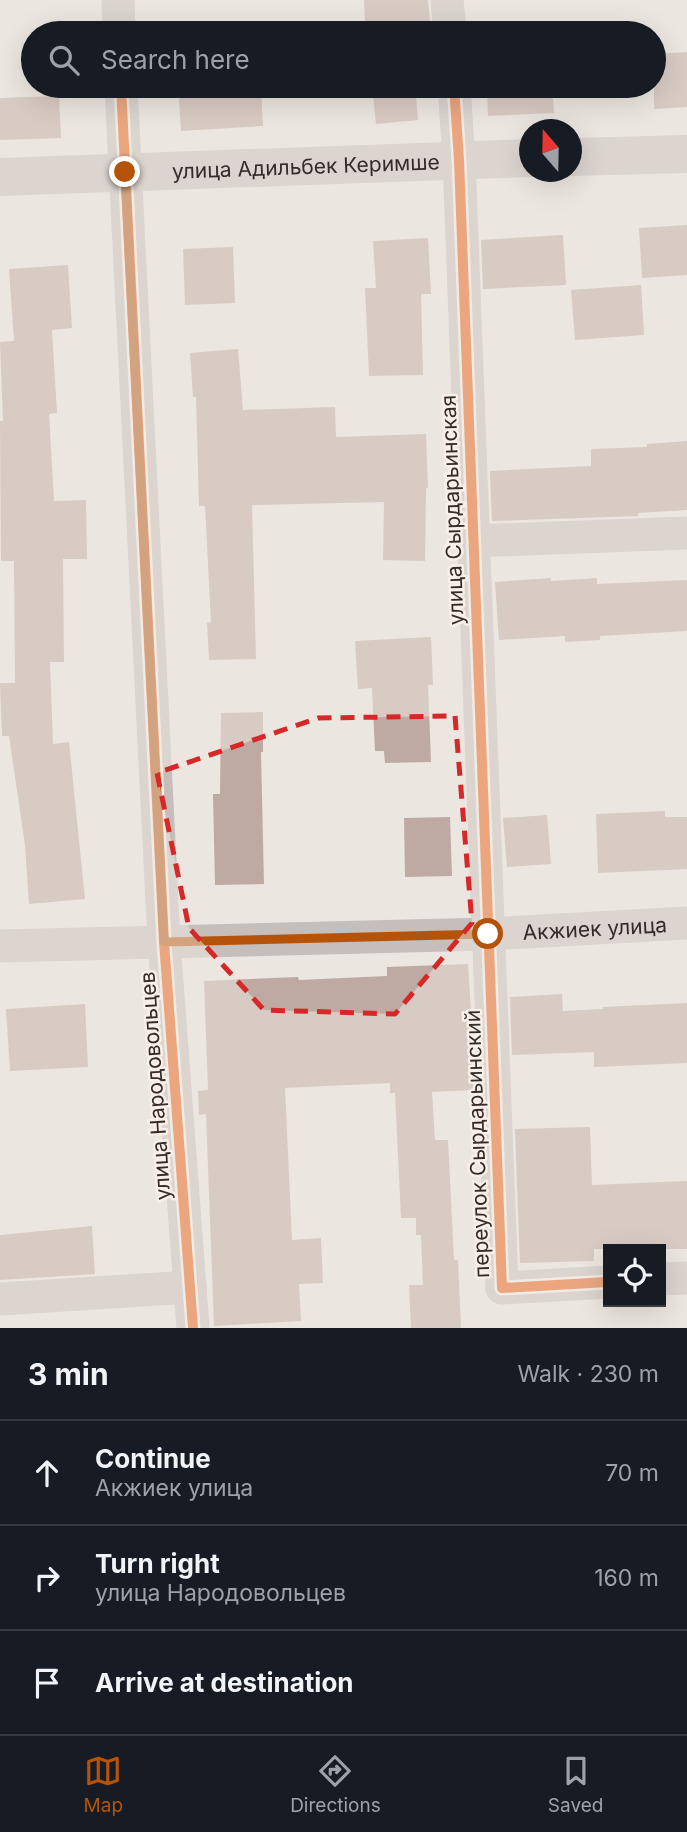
<!DOCTYPE html>
<html lang="en">
<head>
<meta charset="utf-8">
<style>
  body { margin:0; font-family:Inter,sans-serif; background:#242831; color:#f1f3f6 }
  .controls { position:absolute; right:21px; bottom:21px; display:grid; overflow:hidden; border-radius:0px; box-shadow:0 7px 28px #0002 }
  .controls button { width:63px; height:63px; display:grid; place-items:center; padding:0; border:0; border-bottom:2px solid #363941; background:#171b24; color:#f1f3f6; font:35px sans-serif }
  .compass { position:absolute; left:519px; top:119px; width:63px; height:63px; border-radius:50%; background:#171b24; box-shadow:0 7px 28px #0002; rotate:340deg }
  .stop { position:absolute; width:21px; height:21px; margin:-16px; border:5px solid #b45309; border-radius:50%; background:#fff }
  .stop.end { background:#b45309; border-color:#fff; box-shadow:0 2px 7px #0008 }
  .list { margin:0; padding:0; list-style:none }
  h2 { display:flex; justify-content:space-between; align-items:center; height:91px; margin:0; padding:0 28px; font-size:30px }
  h2 small { font-size:23px; font-weight:400; color:#9ea1a6 }
  .list li { display:grid; grid-template-columns:46px 1fr auto; gap:21px; align-items:center; box-sizing:border-box; height:105px; padding:0 28px; border-top:2px solid #363941 }
  .list b { display:block; font-size:26px; white-space:nowrap }
  .list p { margin:0; font-size:23px; white-space:nowrap; color:#9ea1a6 }
  .list em { font-size:23px; font-style:normal; color:#9ea1a6 }
  .icon { flex:none; width:38px; height:38px; fill:none; stroke:currentColor; stroke-width:2; stroke-linecap:round; stroke-linejoin:round }
  .map { position:relative; flex:none; width:687px; height:1328px; overflow:hidden }
  .search { position:absolute; background:#171b24; box-shadow:0 7px 28px #0002; left:21px; right:21px; top:21px; height:77px; display:flex; align-items:center; gap:18px; box-sizing:border-box; padding:0 24px; border-radius:38px; color:#9ea1a6; font-size:26px }
  .sheet { height:406px; background:#171b24 }
  nav { display:flex; justify-content:space-around; align-items:center; box-sizing:border-box; height:98px; border-top:2px solid #363941; background:#171b24; font-size:19px; color:#9ea1a6 }
  nav a { display:grid; justify-items:center; gap:4px }
  nav .on { color:#b45309 }
  .map>svg:first-child { display:block }
  .building { fill:#beaaa3 }
  .lines { fill:none; stroke-linecap:round; stroke-linejoin:round }
  .minor { stroke:#c5beba; stroke-width:33 }
  .tertiary { stroke:#c5beba; stroke-width:38 }
  .cycleway-casing { stroke:#f8f0e8; stroke-width:15 }
  .cycleway { stroke:#e8590c; stroke-width:10 }
  .route { stroke:#b45309; stroke-width:9 }
  .marked { fill:none; stroke:#d62828; stroke-width:5; stroke-dasharray:14 9; stroke-linejoin:round }
  .labels { text-anchor:middle; dominant-baseline:central; stroke-width:5; stroke-linejoin:round; paint-order:stroke }
  .street-label { font-size:21px; fill:#352b28; stroke:#f8f0e8 }
</style>
</head>
<body>
<div class="map">
<svg width="687" height="1328" viewBox="0 0 687 1328">
  <rect width="100%" height="100%" fill="#ece6e0"/>
  <g class="building">
    <polygon points="364,0 428,0 430,21 365,25"/>
    <polygon points="687,52 687,107 654,109 654,54"/>
    <polygon points="178,86 261,86 263,126 181,131"/>
    <polygon points="372,86 415,86 418,120 376,124"/>
    <polygon points="487,86 552,86 554,113 488,116"/>
    <polygon points="59,96 61,138 0,140 0,98"/>
    <polygon points="687,225 687,275 642,278 639,228"/>
    <polygon points="563,235 566,285 483,289 481,240"/>
    <polygon points="428,238 431,294 421,294 423,375 369,376 365,288 376,288 373,241"/>
    <polygon points="233,247 235,303 185,305 183,249"/>
    <polygon points="68,265 72,328 52,330 57,413 49,414 54,501 86,500 87,559 63,559 64,662 50,662 53,744 69,742 85,899 29,904 25,845 9,736 2,736 0,683 15,683 14,561 1,561 0,421 3,421 0,342 14,341 9,269"/>
    <polygon points="641,285 644,335 575,340 571,290"/>
    <polygon points="238,349 243,410 335,407 336,437 426,434 428,488 426,488 425,561 383,560 384,502 252,505 256,659 209,660 207,623 211,622 205,506 199,506 196,397 193,397 190,353"/>
    <polygon points="687,441 687,510 638,513 638,516 492,521 490,471 591,466 591,449 647,447 647,444"/>
    <polygon points="551,578 551,581 597,578 597,584 687,580 687,631 600,636 600,640 565,642 565,636 499,640 495,582"/>
    <polygon points="431,637 433,685 428,685 431,762 385,763 384,751 375,751 372,688 358,689 355,641"/>
    <polygon points="263,712 263,752 261,752 264,884 215,885 213,794 220,794 221,713"/>
    <polygon points="665,811 665,817 687,817 687,869 598,873 596,814"/>
    <polygon points="547,815 551,864 507,867 503,818"/>
    <polygon points="450,817 452,876 405,877 404,818"/>
    <polygon points="468,964 474,1057 472,1057 473,1090 432,1092 435,1140 448,1140 454,1260 458,1260 461,1328 411,1328 409,1285 423,1285 421,1235 416,1235 416,1218 401,1218 395,1093 390,1093 390,1083 285,1088 292,1240 321,1238 323,1283 299,1284 301,1321 214,1326 206,1114 199,1115 198,1091 208,1090 204,981 298,977 299,980 387,976 387,967"/>
    <polygon points="562,994 563,1011 603,1009 603,1007 687,1003 687,1063 594,1067 594,1052 512,1055 510,997"/>
    <polygon points="85,1004 88,1067 10,1071 6,1009"/>
    <polygon points="590,1127 592,1185 687,1181 687,1249 594,1249 594,1261 520,1263 515,1129"/>
    <polygon points="92,1226 95,1274 0,1280 0,1235"/>
  </g>
  <g class="lines">
    <g class="minor">
      <polyline points="118,0 119,33"/>
      <polyline points="447,0 450,33"/>
      <polyline points="121,86 164,942 193,1328"/>
      <polyline points="454,86 459,160 502,1288 608,1282"/>
      <polyline points="472,541 687,533"/>
      <path id="s1" d="M0,946L488,934L687,923"/>
      <polyline points="661,1279 687,1278"/>
      <polyline points="0,1299 190,1287"/>
    </g>
    <g class="tertiary">
      <polyline points="572,157 687,154"/>
      <path id="s2" d="M0,177L530,158"/>
    </g>
    <defs>
      <g id="cycleway">
        <polyline points="121,86 164,942 193,1328"/>
        <polyline points="454,86 459,160 502,1288 608,1282"/>
      </g>
    </defs>
    <use href="#cycleway" class="cycleway-casing"/>
    <use href="#cycleway" class="cycleway"/>
  </g>
  <g class="lines">
    <polyline class="route" points="125,172 164,942 488,934"/>
  </g>
  <path d="M0 0H687V1328H0ZM455,716L472,923L395,1014L264,1010L189,928L157,773L318,718Z" fill="#ece6e0" fill-opacity=".55" fill-rule="evenodd"/>
  <path class="marked" d="M455,716L472,923L395,1014L264,1010L189,928L157,773L318,718Z"/>
  <g class="labels">
    <g class="street-label">
      <text stroke="none"><textPath href="#s2" startOffset="306">улица Адильбек Керимше</textPath></text>
      <text transform="translate(452 510) rotate(-92)">улица Сырдарьинская</text>
      <text stroke="none"><textPath href="#s1" startOffset="595">Акжиек улица</textPath></text>
      <text transform="translate(155 1086) rotate(-94)">улица Народовольцев</text>
      <text transform="translate(477 1144) rotate(-92)">переулок Сырдарьинский</text>
    </g>
  </g>
</svg>
<div class="controls">
<button><svg class="icon" aria-label="locate" viewBox="0 0 24 24"><circle cx="12" cy="12" r="6"/><path d="M12 2v4M12 18v4M2 12h4M18 12h4"/></svg></button>
</div>
<svg class="compass" viewBox="-18 -18 36 36"><path d="M0-13l5 13h-10z" fill="#e53935"/><path d="M0 13l5-13h-10z" fill="#9ea1a6"/></svg>
<div class="stop" style="left:488px;top:934px"></div>
<div class="stop end" style="left:125px;top:172px"></div>
<div class="search"><svg class="icon" aria-label="search" viewBox="0 0 24 24"><circle cx="10" cy="10" r="6"/><path d="M15 15l6 6"/></svg>Search here</div>
</div>
<section class="sheet">
<h2>3 min<small>Walk · 230 m</small></h2>
<ul class="list">
<li><svg class="icon" aria-label="ahead" viewBox="0 0 24 24"><path d="M12 20V5M6 11l6-6 6 6"/></svg><div><b>Continue</b><p>Акжиек улица</p></div><em>70 m</em></li>
<li><svg class="icon" aria-label="right" viewBox="0 0 24 24"><path d="M7 20v-9h11M14 6l5 5-5 5"/></svg><div><b>Turn right</b><p>улица Народовольцев</p></div><em>160 m</em></li>
<li><svg class="icon" aria-label="arrive" viewBox="0 0 24 24"><path d="M6 21V4h12l-3 4 3 4H6"/></svg><div><b>Arrive at destination</b></div></li>
</ul>
</section>
<nav>
<a class="on"><svg class="icon" aria-label="map" viewBox="0 0 24 24"><path d="M3 6l6-2 6 2 6-2v14l-6 2-6-2-6 2zM9 4v14M15 6v14"/></svg>Map</a>
<a><svg class="icon" aria-label="directions" viewBox="0 0 24 24"><path d="M12 3l9 9-9 9-9-9zM9 14v-3h6M13 9l2 2-2 2"/></svg>Directions</a>
<a><svg class="icon" aria-label="saved" viewBox="0 0 24 24"><path d="M7 4h10v16l-5-4-5 4z"/></svg>Saved</a>
</nav>
</body>
</html>
